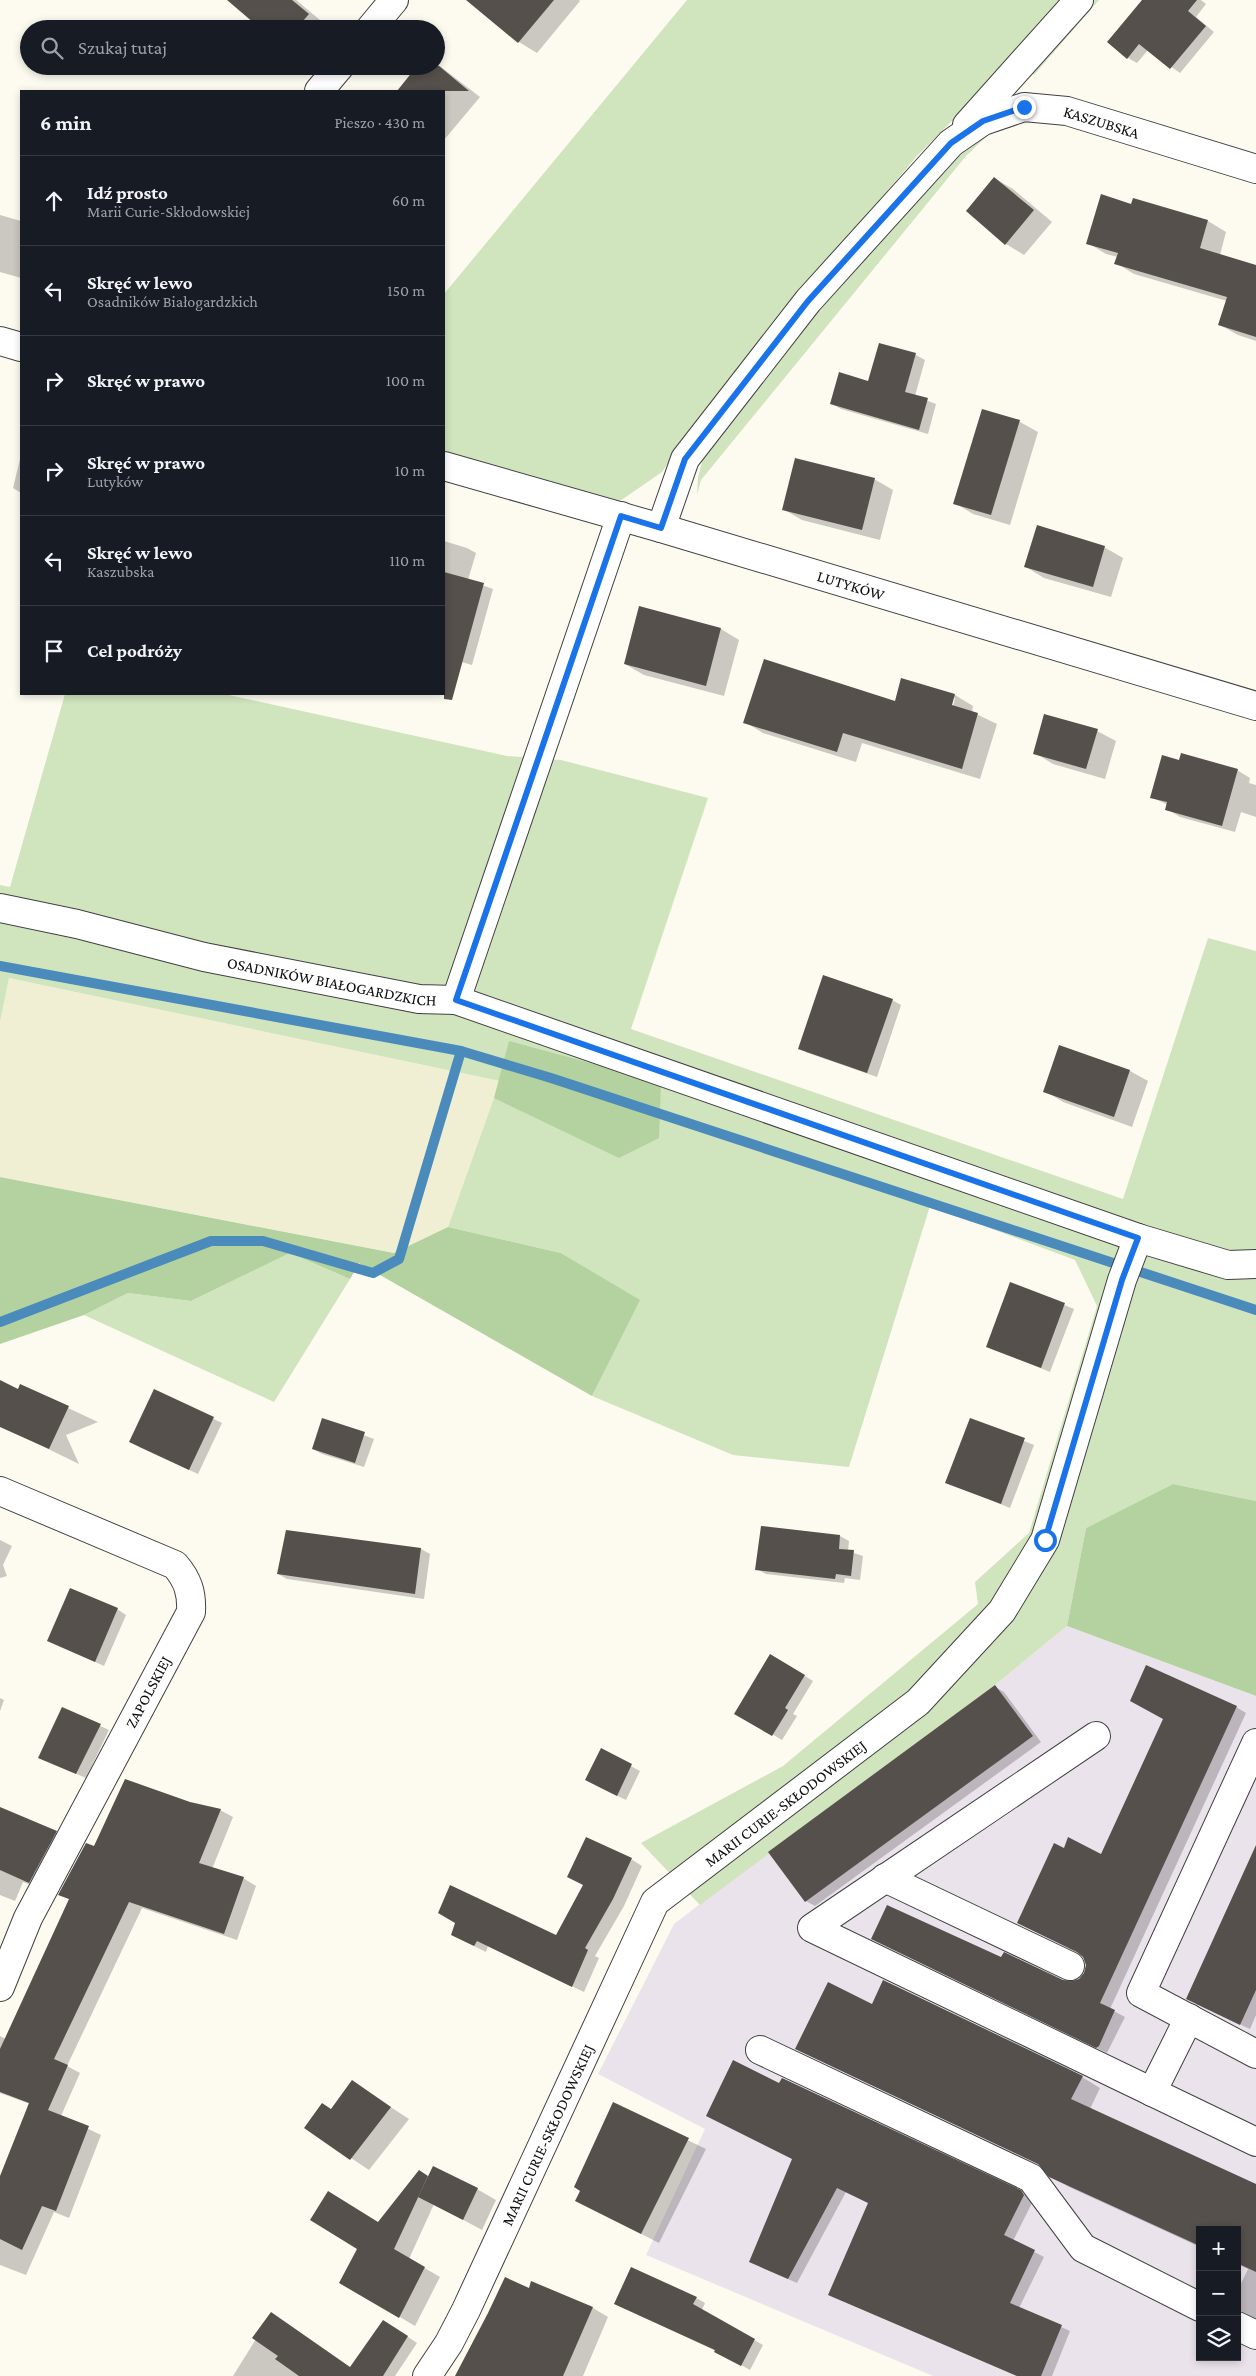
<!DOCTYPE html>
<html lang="pl">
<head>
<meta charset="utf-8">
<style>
  body { margin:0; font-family:"Crimson Pro",serif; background:#242831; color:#f1f3f6 }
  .controls { position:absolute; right:15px; bottom:15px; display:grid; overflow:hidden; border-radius:0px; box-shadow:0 2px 8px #0003 }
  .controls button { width:45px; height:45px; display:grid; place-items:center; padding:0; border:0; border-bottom:1px solid #363941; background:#171b24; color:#f1f3f6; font:25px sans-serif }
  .stop { position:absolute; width:15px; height:15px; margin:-11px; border:4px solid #1a73e8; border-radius:50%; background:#fff }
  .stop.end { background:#1a73e8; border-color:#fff; box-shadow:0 1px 5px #0008 }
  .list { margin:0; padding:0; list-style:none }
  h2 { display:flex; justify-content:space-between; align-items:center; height:65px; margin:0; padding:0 20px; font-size:21px }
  h2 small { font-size:16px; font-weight:400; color:#9ea1a6 }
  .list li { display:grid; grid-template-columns:32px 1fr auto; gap:15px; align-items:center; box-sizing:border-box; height:90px; padding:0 20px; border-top:1px solid #363941 }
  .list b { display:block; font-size:19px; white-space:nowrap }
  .list p { margin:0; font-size:16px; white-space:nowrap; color:#9ea1a6 }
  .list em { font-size:16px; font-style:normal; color:#9ea1a6 }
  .icon { flex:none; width:28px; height:28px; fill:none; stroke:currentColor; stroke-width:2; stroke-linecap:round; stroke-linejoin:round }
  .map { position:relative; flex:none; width:1256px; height:2376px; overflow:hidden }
  .search { position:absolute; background:#171b24; box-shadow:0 2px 8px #0003; left:20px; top:20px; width:425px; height:55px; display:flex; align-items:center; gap:12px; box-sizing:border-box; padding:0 18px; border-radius:28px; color:#9ea1a6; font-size:19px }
  .panel { position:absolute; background:#171b24; box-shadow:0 2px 8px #0003; left:20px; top:90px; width:425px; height:605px; border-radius:0px }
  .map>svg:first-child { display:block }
  .industrial { fill:#ebe3eb; fill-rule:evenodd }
  .farmland { fill:#f0efd3 }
  .green { fill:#d0e4be }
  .forest { fill:#b4d29f }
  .shadow { fill:#0003; fill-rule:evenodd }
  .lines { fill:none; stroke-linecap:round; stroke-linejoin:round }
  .stream { stroke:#4b8bbc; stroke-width:10 }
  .building { fill:#55504b }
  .minor-casing { stroke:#414141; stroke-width:30 }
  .minor { stroke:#fff; stroke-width:28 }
  .route { stroke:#1a73e8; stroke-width:6 }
  .labels { text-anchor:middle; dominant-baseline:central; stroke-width:5; stroke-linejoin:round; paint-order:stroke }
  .street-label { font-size:16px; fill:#0e0e0e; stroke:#fff }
</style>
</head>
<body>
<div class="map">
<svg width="1256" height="2376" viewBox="0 0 1256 2376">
  <rect width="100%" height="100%" fill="#fdfbf0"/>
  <path class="industrial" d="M1067,1626L1256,1696V2376H933L646,2255L705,2129L598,2074L674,1924L768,1852L995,1685ZM1200,2230H1237V2357H1200Z"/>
  <polygon class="farmland" points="9,978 500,1081 448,1227 395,1253 0,1177 0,1022"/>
  <g class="green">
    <polygon points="687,0 1099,0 1034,75 1007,61 978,95 916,157 707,407 662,472 620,501 444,453 444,294"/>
    <polygon points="987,136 966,156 701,480 697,495 698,477 703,458 736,405 873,245 941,169"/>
    <polygon points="65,694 224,694 507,756 561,760 708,798 631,1029 1123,1199 1208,938 1256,951 1256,1501 1173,1484 1086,1528 1067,1626 995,1685 700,1905 641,1843 783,1766 978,1604 975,1582 1029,1533 1097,1306 1075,1260 930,1206 849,1467 733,1455 592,1396 639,1300 561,1253 448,1227 500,1081 9,978 0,1022 0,885 10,887"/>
    <polygon points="290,1253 350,1279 274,1402 84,1315 128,1293 191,1301"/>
  </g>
  <g class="forest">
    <polygon points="509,1041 661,1082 659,1138 619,1158 494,1098"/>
    <polygon points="0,1177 394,1253 448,1227 561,1253 640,1300 592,1396 359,1263 350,1279 290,1253 191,1301 128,1293 84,1315 0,1344"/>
    <polygon points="1173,1484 1256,1501 1256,1696 1067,1626 1086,1528"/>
  </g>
  <g class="shadow">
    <polygon points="229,0 296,0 326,25 324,29 263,29"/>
    <polygon points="489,0 579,0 580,1 537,53 519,42 481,10"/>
    <polygon points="1144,0 1201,0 1206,4 1196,17 1214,32 1180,73 1148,50 1137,63 1128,58"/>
    <polygon points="436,63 480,97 444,140 444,91 398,91 419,66 436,66"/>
    <polygon points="994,178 1013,189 1052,222 1024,255 1006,244 967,211"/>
    <polygon points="1134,200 1208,221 1226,232 1220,255 1256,266 1256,341 1238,335 1220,325 1227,301 1134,274 1116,263 1118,257 1106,254 1088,243 1132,205"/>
    <polygon points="0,215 21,221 21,278 0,272"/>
    <polygon points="880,344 916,355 925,360 915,396 936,404 928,434 841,409 832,404 869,382"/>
    <polygon points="983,411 1020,422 1038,432 1010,525 973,514 955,503"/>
    <polygon points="21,455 21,493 13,488"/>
    <polygon points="874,479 893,490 880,540 802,520 783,509"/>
    <polygon points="444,541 467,548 476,553 468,580 493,589 472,665 444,657"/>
    <polygon points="1104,547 1123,558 1111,597 1044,578 1026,567"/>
    <polygon points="640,608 721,629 739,640 724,696 644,675 625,664"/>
    <path d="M955,695L973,706L972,712L997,724L980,779L862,743L856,762L763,733L745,722ZM953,698H955L952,711H950Z"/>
    <polygon points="1097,731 1116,741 1105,779 1053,764 1035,753"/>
    <polygon points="1179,762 1237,770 1250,778 1249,783 1256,785 1256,817 1241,812 1235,832 1180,817 1167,809 1168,805 1151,797"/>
    <polygon points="892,1000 901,1005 877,1077 808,1053 799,1048"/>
    <polygon points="1130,1071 1148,1081 1132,1127 1063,1102 1045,1091"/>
    <polygon points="1011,1283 1074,1309 1050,1372 987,1346"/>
    <polygon points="21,1386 98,1422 66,1435 79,1464 3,1427 0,1421 0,1388 19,1391"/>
    <polygon points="154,1391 222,1423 198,1474 139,1447"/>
    <polygon points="970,1419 1034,1445 1010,1508 947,1482"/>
    <polygon points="323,1420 374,1439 364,1467 322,1454 313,1449"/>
    <polygon points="840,1536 849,1541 848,1551 863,1556 860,1580 845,1578 844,1583 766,1574 757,1569"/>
    <polygon points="0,1540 12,1546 3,1565 7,1576 0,1578"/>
    <polygon points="421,1549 430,1554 424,1599 287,1579 278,1574"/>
    <polygon points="117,1609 126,1615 104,1666 49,1641"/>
    <polygon points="771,1655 813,1681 793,1714 797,1716 782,1740 736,1713"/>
    <polygon points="995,1687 1004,1692 1041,1742 815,1906 806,1901"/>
    <polygon points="0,1698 4,1700 0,1711"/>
    <polygon points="1236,1707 1246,1713 1110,2009 1125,2017 1107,2053 883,1944 1002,1959 1063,1981 1072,1983 1080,1980 1085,1974 1087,1965 1084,1956 1018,1923 1065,1849 1102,1855"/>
    <polygon points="63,1709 109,1730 86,1778 49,1762"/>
    <polygon points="601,1750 640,1771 626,1800 595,1785"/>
    <polygon points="190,1803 220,1810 233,1817 212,1869 243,1878 256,1886 237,1940 142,1908 67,2066 80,2073 61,2116 101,2135 69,2218 54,2212 26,2275 0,2265 0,2180 30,2104 0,2093 0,2036 6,2039 70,1900 60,1894 95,1848"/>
    <polygon points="0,1821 56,1832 73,1841 46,1891 23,1882 15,1901 0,1895"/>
    <polygon points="1256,1848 1256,2015 1250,2029 1196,2004"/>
    <polygon points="631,1859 642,1866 624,1906 595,1956 599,1958 584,1992 488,1946 486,1952 452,1935 456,1923 557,1936"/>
    <polygon points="873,2006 1082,2077 1100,2088 1090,2109 1256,2186 1256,2319 1237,2309 1237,2292 1248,2269 1237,2264 1237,2230 1200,2230 1200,2247 1069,2187 1050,2176 1042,2166 797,2049"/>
    <polygon points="352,2082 409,2119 369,2170 306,2128 332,2110"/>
    <polygon points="780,2084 1030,2197 1033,2201 1013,2241 1044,2257 1019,2308 1070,2331 1052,2376 1017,2376 829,2295 869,2203 846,2192 797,2283 760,2267 793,2159"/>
    <polygon points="613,2104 706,2149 659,2243 577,2201"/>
    <polygon points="420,2172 429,2177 477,2189 496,2200 482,2230 434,2204 409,2259 440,2277 415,2326 341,2282 379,2223"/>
    <polygon points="532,2282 593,2308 608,2317 583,2376 456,2376 529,2289"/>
    <polygon points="696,2298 705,2303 702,2310 763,2345 750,2370 716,2351 615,2304"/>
    <polygon points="393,2327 417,2343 395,2376 233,2376 256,2339 351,2368"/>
  </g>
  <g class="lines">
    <g class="stream">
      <polyline points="0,966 461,1051 551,1078 1256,1310"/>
      <polyline points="0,1322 211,1241 263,1241 373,1273 399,1259 461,1051"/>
    </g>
  </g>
  <g class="building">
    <polygon points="227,0 292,0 309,14 296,29 261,29"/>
    <polygon points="466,0 554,0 518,43"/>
    <polygon points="1142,0 1197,0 1188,11 1206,26 1170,69 1139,44 1127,59 1107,42"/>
    <polygon points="417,66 439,66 469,91 397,91"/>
    <polygon points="994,177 1034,210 1005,245 966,211"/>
    <polygon points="1101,194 1131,204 1133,198 1208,220 1200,248 1256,265 1256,337 1218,325 1227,297 1114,264 1118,253 1086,244"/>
    <polygon points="879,343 916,353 905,392 928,398 919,430 830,404 839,372 868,381"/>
    <polygon points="982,409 1020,420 991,515 953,504"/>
    <polygon points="795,458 875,478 862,530 782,510"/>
    <polygon points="1037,525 1105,546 1093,587 1024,567"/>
    <polygon points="444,572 484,583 452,700 444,699"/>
    <polygon points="639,606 721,628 706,686 624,664"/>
    <polygon points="764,659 895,701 901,678 955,694 952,705 978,713 962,769 843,733 837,752 743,723"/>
    <polygon points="1044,714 1098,729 1086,769 1033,754"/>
    <polygon points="1181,753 1238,769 1222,826 1165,810 1167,802 1150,798 1162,755 1179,760"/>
    <polygon points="823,975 893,999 867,1073 798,1049"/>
    <polygon points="1059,1045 1130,1070 1114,1117 1043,1092"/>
    <polygon points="1010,1282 1065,1303 1041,1368 986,1347"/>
    <polygon points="0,1380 18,1389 20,1384 69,1406 49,1449 0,1427"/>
    <polygon points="154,1389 214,1417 189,1470 129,1442"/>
    <polygon points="322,1418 365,1432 355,1463 312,1449"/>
    <polygon points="970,1418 1025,1438 1001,1504 945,1483"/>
    <polygon points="761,1526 840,1535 839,1549 854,1550 851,1576 836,1574 835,1579 755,1570"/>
    <polygon points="286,1530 421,1548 415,1594 277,1574"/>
    <polygon points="70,1588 118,1608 95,1662 47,1641"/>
    <polygon points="770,1654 805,1675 785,1708 788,1710 772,1736 734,1714"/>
    <polygon points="1146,1665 1237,1706 1100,2003 1115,2010 1099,2046 1096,2048 871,1939 887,1905 1001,1957 1004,1952 1063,1980 1072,1981 1079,1979 1084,1973 1086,1965 1083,1957 1077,1952 1017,1923 1054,1843 1064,1848 1068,1837 1101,1854 1163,1719 1130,1701"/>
    <polygon points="995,1685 1033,1736 805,1902 768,1852"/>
    <polygon points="62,1707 101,1724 76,1774 38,1758"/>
    <polygon points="601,1748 632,1764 617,1796 585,1780"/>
    <polygon points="125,1779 190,1802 221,1809 199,1863 244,1877 224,1934 129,1902 54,2059 68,2065 48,2110 89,2126 56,2211 42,2206 22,2250 0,2239 0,2176 29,2103 0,2092 0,2049 69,1899 58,1895 86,1843 94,1846"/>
    <polygon points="0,1807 57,1831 29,1883 0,1870"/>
    <polygon points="586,1837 632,1858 613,1899 585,1948 588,1950 572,1987 477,1941 474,1946 451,1935 455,1923 438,1913 450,1885 556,1935 583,1885 567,1877"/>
    <polygon points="1256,1845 1256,1990 1240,2025 1186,1999"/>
    <polygon points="883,1980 1083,2076 1071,2099 1256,2184 1256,2272 1237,2263 1237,2230 1200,2230 1200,2246 1049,2177 1038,2164 795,2049 828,1982 872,2004"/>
    <polygon points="733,2060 779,2083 782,2078 1021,2190 1024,2195 1004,2235 1035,2250 1010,2303 1062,2325 1041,2376 1017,2376 828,2295 868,2203 837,2188 788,2279 749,2262 792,2159 706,2116"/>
    <polygon points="352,2080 391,2107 350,2160 304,2128 322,2103 331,2109"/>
    <polygon points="613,2102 689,2138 641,2234 575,2201 580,2191 574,2187"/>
    <polygon points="433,2166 478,2188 463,2220 418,2197"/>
    <polygon points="419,2170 428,2176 394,2249 425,2267 399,2318 339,2283 357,2249 310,2220 328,2191 378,2222"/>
    <polygon points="631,2267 697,2297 693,2304 755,2339 741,2366 714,2352 715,2350 614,2304"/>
    <polygon points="505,2277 529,2288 531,2281 593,2307 563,2376 455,2376 488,2313"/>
    <polygon points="271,2312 350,2367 383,2320 408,2336 383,2376 299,2376 275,2359 278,2356 252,2338"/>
  </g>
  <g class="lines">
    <defs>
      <g id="minor">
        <polyline points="370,29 394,0"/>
        <polyline points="319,91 340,66"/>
        <polyline points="967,125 1079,0"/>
        <polyline points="0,341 21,347"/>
        <path id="s1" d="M444,466L661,528L1256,706"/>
        <path id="s2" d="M661,528L685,459L808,301L951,143L983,121L1024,107L1067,111L1256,169"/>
        <path id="s3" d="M0,908L77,924L204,957L419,999L456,1000L1138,1238L1228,1265L1256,1264"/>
        <polyline points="456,1000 621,516"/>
        <path d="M0,1491L175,1565C188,1580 192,1593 191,1612L28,1918L0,1987"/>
        <polyline points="1096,1736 812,1928 1256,2142"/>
        <polyline points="1256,1743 1141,1993 1256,2054"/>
        <polyline points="885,1878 1070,1966"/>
        <polyline points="760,2050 1031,2178 1083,2248 1200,2307"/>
        <polyline points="1152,2092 1189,2018"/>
        <polyline points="1237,2326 1256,2335"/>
        <path id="s4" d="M427,2376L449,2343L466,2310L655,1902L918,1702L1002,1611L1045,1540L1122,1280L1138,1238"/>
      </g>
    </defs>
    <use href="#minor" class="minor-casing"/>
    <use href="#minor" class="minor"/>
  </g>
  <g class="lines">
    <polyline class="route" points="1024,107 983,121 951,143 808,301 685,459 661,528 621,516 456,1000 1138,1238 1122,1280 1045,1540"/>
  </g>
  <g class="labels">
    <g class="street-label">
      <text stroke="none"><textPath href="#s2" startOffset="648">KASZUBSKA</textPath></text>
      <text stroke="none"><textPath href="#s1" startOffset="424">LUTYKÓW</textPath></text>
      <text stroke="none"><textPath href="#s3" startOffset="340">OSADNIKÓW BIAŁOGARDZKICH</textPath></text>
      <text transform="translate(148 1692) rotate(-62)">ZAPOLSKIEJ</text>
      <text stroke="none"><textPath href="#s4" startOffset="690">MARII CURIE-SKŁODOWSKIEJ</textPath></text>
      <text stroke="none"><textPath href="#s4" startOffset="270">MARII CURIE-SKŁODOWSKIEJ</textPath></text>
    </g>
  </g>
</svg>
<div class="controls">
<button>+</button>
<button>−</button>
<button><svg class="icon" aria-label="layers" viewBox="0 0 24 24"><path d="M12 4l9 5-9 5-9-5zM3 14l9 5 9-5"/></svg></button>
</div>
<div class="stop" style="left:1045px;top:1540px"></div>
<div class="stop end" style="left:1024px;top:107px"></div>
<div class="search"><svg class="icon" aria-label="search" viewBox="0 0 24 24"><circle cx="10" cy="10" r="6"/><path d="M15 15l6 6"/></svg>Szukaj tutaj</div>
<section class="panel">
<h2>6 min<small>Pieszo · 430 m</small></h2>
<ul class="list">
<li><svg class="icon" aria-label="ahead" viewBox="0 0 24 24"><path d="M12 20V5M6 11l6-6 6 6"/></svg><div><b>Idź prosto</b><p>Marii Curie-Skłodowskiej</p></div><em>60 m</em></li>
<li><svg class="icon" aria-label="left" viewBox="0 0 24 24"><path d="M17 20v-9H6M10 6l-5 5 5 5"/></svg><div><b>Skręć w lewo</b><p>Osadników Białogardzkich</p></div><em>150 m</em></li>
<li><svg class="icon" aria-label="right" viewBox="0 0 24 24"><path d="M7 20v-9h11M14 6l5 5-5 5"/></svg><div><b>Skręć w prawo</b></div><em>100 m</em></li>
<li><svg class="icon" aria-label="right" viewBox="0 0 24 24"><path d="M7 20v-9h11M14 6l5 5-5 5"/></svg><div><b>Skręć w prawo</b><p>Lutyków</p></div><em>10 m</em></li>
<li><svg class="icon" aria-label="left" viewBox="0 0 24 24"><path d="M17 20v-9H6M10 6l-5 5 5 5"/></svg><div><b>Skręć w lewo</b><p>Kaszubska</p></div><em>110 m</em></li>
<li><svg class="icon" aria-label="arrive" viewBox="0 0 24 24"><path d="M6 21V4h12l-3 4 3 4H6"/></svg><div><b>Cel podróży</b></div></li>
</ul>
</section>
</div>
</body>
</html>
